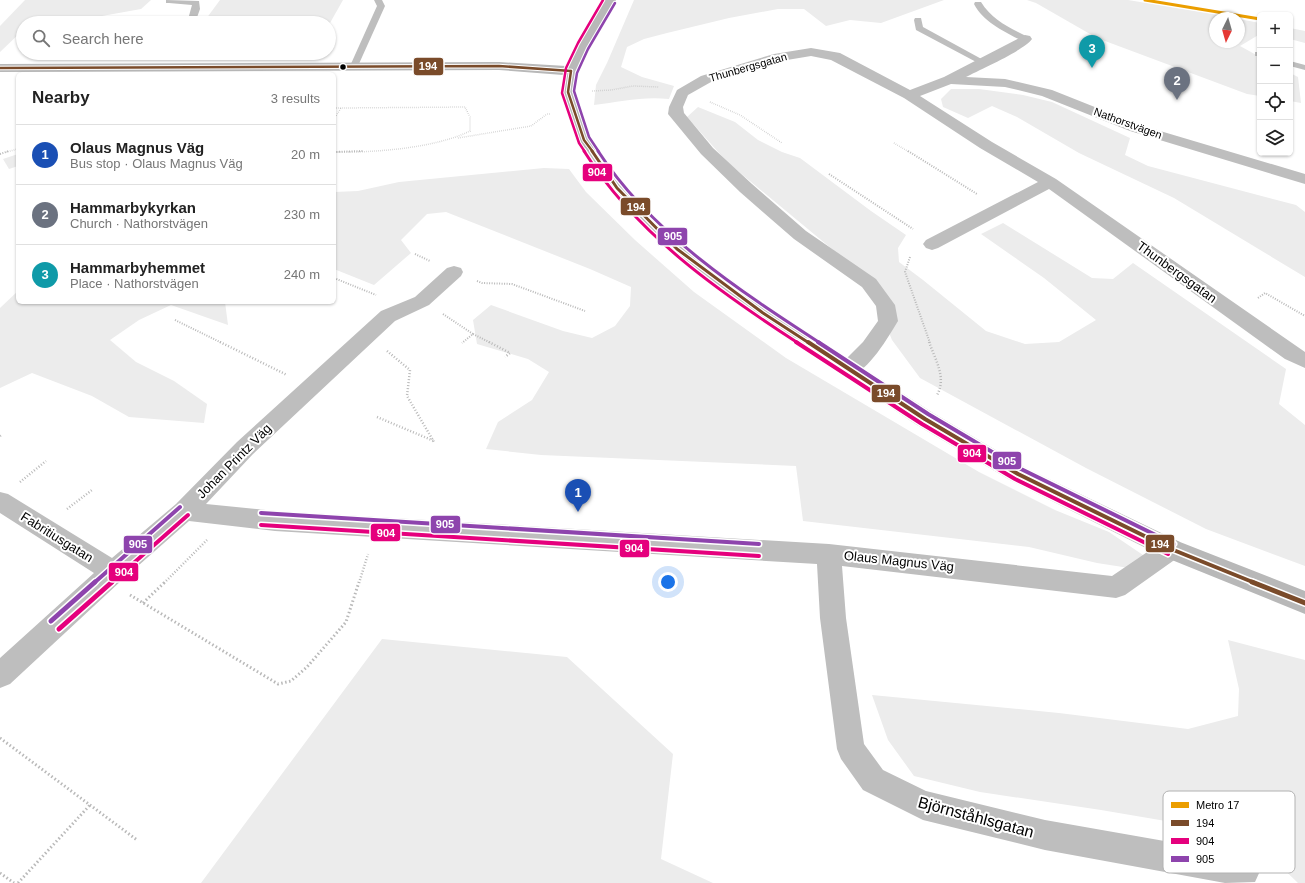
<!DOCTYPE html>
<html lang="en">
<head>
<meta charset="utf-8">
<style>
  body { margin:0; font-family:Arial,sans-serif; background:#f2f2f2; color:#222 }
  .controls { position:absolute; right:12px; top:12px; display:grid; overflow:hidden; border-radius:6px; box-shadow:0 1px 3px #0004 }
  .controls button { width:36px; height:36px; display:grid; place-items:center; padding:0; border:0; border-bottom:1px solid #e0e0e0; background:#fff; color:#222; font:20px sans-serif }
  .compass { position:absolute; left:1209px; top:12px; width:36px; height:36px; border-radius:50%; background:#fff; box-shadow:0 1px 3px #0004; rotate:185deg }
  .you { position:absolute; left:668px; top:582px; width:14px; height:14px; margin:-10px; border:3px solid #fff; border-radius:50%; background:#1a73e8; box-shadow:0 0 0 6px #1a73e833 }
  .badge { display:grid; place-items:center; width:26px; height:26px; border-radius:50%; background:#111827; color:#fff; font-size:13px; font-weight:700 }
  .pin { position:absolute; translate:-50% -33px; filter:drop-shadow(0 1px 2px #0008) }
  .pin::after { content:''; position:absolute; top:21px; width:14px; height:12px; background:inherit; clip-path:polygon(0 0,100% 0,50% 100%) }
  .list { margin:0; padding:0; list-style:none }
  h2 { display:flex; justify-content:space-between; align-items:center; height:52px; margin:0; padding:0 16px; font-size:17px }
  h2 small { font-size:13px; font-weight:400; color:#767676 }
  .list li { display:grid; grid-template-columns:26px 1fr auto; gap:12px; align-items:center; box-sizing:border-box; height:60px; padding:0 16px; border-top:1px solid #e0e0e0 }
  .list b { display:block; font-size:15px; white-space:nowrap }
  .list p { margin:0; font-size:13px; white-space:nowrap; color:#767676 }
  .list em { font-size:13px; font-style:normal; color:#767676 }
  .icon { flex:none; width:22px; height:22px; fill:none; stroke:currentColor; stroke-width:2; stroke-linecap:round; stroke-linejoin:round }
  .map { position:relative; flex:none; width:1305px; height:883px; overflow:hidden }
  .search { position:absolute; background:#fff; box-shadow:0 1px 3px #0004; left:16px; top:16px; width:320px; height:44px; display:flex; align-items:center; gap:10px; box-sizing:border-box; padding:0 14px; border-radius:22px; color:#767676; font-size:15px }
  .panel { position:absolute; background:#fff; box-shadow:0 1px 3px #0004; left:16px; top:72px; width:320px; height:232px; border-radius:6px }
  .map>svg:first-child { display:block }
  .green { fill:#ececec }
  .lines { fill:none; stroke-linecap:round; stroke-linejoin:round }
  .path-far3 { stroke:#b9b9b9; stroke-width:1.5; stroke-dasharray:0.5 1.5; stroke-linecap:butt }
  .path-far2 { stroke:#b9b9b9; stroke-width:2; stroke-dasharray:1 1.5; stroke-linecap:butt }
  .path-far1 { stroke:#b9b9b9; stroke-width:2.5; stroke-dasharray:1 2; stroke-linecap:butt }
  .path { stroke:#b9b9b9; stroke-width:3; stroke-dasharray:1.5 2.5; stroke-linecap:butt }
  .lane { fill:#bebebe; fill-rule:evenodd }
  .street { fill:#bebebe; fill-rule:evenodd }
  .secondary { fill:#b8b8b8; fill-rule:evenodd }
  .bus-1-far3-casing { stroke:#fff; stroke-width:4.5 }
  .bus-1-far2-casing { stroke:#fff; stroke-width:5.5 }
  .bus-1-far1-casing { stroke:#fff; stroke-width:7 }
  .bus-1-casing { stroke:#fff; stroke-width:8 }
  .bus-2-far3-casing { stroke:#fff; stroke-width:4.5 }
  .bus-2-far2-casing { stroke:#fff; stroke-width:5.5 }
  .bus-2-far1-casing { stroke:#fff; stroke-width:7 }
  .bus-2-casing { stroke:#fff; stroke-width:8 }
  .bus-3-far3-casing { stroke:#fff; stroke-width:4.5 }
  .bus-3-far2-casing { stroke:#fff; stroke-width:5.5 }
  .bus-3-far1-casing { stroke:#fff; stroke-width:7 }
  .bus-3-casing { stroke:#fff; stroke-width:8 }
  .bus-1-far3 { stroke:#7a4b2a; stroke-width:2.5 }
  .bus-1-far2 { stroke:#7a4b2a; stroke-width:3 }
  .bus-1-far1 { stroke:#7a4b2a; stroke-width:4 }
  .bus-1 { stroke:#7a4b2a; stroke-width:5 }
  .bus-2-far3 { stroke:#e5007d; stroke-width:2.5 }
  .bus-2-far2 { stroke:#e5007d; stroke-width:3 }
  .bus-2-far1 { stroke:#e5007d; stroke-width:4 }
  .bus-2 { stroke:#e5007d; stroke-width:5 }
  .bus-3-far3 { stroke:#8e44ad; stroke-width:2.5 }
  .bus-3-far2 { stroke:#8e44ad; stroke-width:3 }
  .bus-3-far1 { stroke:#8e44ad; stroke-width:4 }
  .bus-3 { stroke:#8e44ad; stroke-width:5 }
  .metro-1-casing { stroke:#fff; stroke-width:5 }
  .metro-1 { stroke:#eb9e00; stroke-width:3 }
  .bus-dot { fill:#000; stroke:#fff; stroke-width:1.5 }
  .labels { text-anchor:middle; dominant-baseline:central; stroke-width:4; stroke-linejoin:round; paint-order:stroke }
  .far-street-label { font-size:11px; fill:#000; stroke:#fff }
  .street-label { font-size:13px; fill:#000; stroke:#fff }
  .near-street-label { font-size:16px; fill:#000; stroke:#fff }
  .key { fill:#fff; stroke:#b2b2b2; stroke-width:1 }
  .key-label { font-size:11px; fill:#000 }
  .line-badge { stroke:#fff; stroke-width:1.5 }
  .badge-label { font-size:11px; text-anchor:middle; font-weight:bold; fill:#fff }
</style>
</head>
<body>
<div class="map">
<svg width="1305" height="883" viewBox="0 0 1305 883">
  <rect width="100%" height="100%" fill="#fff"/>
  <g class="green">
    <polygon points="25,0 151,0 141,9 63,23 23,23 23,30 0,52 0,26"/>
    <polygon points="220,0 343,0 330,23 203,23"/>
    <path d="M634,0H944L881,23L850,20L826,26L804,9H778L729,18L667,33L644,39L627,47L621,67L642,77L674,86L669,99C643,96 619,102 594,105L596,85L607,63Z"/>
    <polygon points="1027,0 1128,0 1236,18 1215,18 1215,42 1239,42 1239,19 1260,23 1260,34 1240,46 1260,57 1260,96 1247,94 1097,38 1036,3"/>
    <polygon points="1290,28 1305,31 1305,43 1290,39"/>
    <polygon points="1290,73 1298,77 1301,103 1290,101"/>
    <polygon points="951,89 979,89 1023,95 1052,102 1130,138 1125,155 1148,166 1296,205 1305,212 1305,277 1174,198 1079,153 1017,117 992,106 968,118 943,107 941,99"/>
    <polygon points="698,107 735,122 758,140 782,152 800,158 871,211 906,235 898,248 899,262 923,280 986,331 1025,344 1059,342 1096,320 1044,278 981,234 1003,223 1092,278 1113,279 1133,263 1286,369 1279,404 1305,425 1305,566 1206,529 1086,468 920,378 892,340 880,310 838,254 727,162 687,117"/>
    <polygon points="18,154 18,166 9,169 3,159"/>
    <polygon points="544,168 569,169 586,192 635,240 694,292 786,358 979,472 1055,510 1109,532 1143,555 1142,570 1097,563 1029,547 803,521 796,466 541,455 486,449 498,422 532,400 549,372 528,359 477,344 473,320 491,305 563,331 592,338 615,326 630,306 631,287 590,269 446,212 427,214 401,240 411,253 374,285 334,269 334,192 358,191 399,182"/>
    <polygon points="18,291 18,302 225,302 228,325 171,305 139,320 110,340 136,362 174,381 207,404 204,423 129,417 92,396 32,373 0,388 0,308"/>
    <polygon points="382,639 567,657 673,754 661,859 713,883 201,883"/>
    <polygon points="1228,640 1305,660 1305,883 1298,883 1248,835 1101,810 980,792 914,776 888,740 872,695 1059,713 1188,729 1238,716 1239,689"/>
  </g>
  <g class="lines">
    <g class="path-far3">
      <polyline points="592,91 611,90 633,86 659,87"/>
      <polyline points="710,102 740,115 782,143"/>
      <polyline points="334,108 341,108"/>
      <path d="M334,119L341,108L465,107L470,117V131C436,148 373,153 334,152"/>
      <polyline points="458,138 531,126 547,114 550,114"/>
      <polyline points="894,143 909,152"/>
      <polyline points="6,152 18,149"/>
    </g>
    <g class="path-far2">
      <polyline points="908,151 977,194"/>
      <polyline points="334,152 363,151"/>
      <polyline points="0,154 9,151"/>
      <polyline points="829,174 913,229"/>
      <polyline points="415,254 430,261"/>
      <polyline points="910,257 905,272 930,343"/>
      <polyline points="334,278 376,295"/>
      <polyline points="477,281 482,283 512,284 585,311"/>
      <polyline points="1258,298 1265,293 1305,316"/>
      <polyline points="443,314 473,334 462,343"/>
      <polyline points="175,320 222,343"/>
      <polyline points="473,334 491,343"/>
    </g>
    <g class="path-far1">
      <polyline points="220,342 287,375"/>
      <polyline points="489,342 510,353 505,357"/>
      <path d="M929,342C935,359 947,378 937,395"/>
      <polyline points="387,351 410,370 407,396 434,442"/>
      <polyline points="377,417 434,441"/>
      <polyline points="0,436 2,434"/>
      <polyline points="20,482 46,461"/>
      <polyline points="67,509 92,490"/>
      <polyline points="164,583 207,540"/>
      <polyline points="359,583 368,554"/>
    </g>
    <g class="path">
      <polyline points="130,595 278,684 291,681 307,667 346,622 359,582"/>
      <polyline points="143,603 165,582"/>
      <polyline points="0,738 137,840"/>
      <polyline points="0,873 14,883"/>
      <polyline points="18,883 90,805"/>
    </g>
    <g class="lane">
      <polygon points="166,0 199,1 200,9 195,23 187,23 192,5 169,3 166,3"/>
      <polygon points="374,0 382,0 385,6 358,66 354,68 351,68 350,66 377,6"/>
      <path d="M975,2H981C992,20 1010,28 1028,37V41H1022C1004,31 984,23 974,4Z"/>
      <polygon points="915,18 921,18 923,27 987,62 986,64 980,64 916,30 914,20"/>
      <rect x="1255" y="52" width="5" height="4"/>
      <polygon points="1290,61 1305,65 1305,70 1290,66"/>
    </g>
    <g class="street">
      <path d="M1025,35L1030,36L1032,39C1023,51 981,69 966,77L1005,79L1052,90L1140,125L1305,174V184L1130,131L1042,96L1026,92L1005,87L951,84L920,96L992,142L1056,179L1305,352V368L1285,359L1049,189L938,248L932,250L926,248L923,244L926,240L1038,182L980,148L904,98L831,60L811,56L781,61L711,82L688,95L683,107L684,113L713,148L752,184L806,231L876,279L895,305L898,321C889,336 868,372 850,376C847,376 844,375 841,374L838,369L841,364L863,342L878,321L876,306L862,287L794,239L740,192L701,154L668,114L669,107L677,90L701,76L774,54L811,48L840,53L910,90L944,77Z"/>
      <polygon points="454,266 461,268 463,272 461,276 429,305 395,321 253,454 206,504 275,511 829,544 1112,576 1162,542 1171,539 1180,542 1183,549 1180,556 1125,595 1116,598 842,566 846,618 864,744 883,770 926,791 1045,820 1244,855 1255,860 1260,871 1255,882 1225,883 1045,850 923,820 863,790 841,759 837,749 820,618 817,564 275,531 189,521 122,580 10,684 0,688 0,658 94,573 0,513 0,492 8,494 112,558 176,504 237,442 381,311 415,297 447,268"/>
    </g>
    <polygon class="secondary" points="604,0 616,0 590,46 578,71 575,92 592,140 609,166 643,207 683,245 770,308 933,413 1026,468 1180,542 1305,591 1305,614 1162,556 1010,480 917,425 756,318 671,253 631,215 611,192 576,140 561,92 563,75 499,70 0,72 0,64 499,62 566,66 576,46"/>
    <defs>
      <g id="bus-1-far3">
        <polyline points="0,68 499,66 571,71"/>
        <polyline points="571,71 568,92 584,140 593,152"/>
      </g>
      <polyline id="bus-1-far2" points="592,151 617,188 677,249 763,313 809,343"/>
      <polyline id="bus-1-far1" points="808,342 925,419 1018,474 1171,549 1255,583"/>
      <polyline id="bus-1" points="1252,582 1305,603"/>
      <polyline id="bus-2-far3" points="585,152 579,143 562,93 566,68 578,43 603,0"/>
      <path id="bus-2-far2" d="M584,151C636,234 718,291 798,343"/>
      <g id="bus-2-far1">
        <polyline points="796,342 922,424 1015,479 1168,554"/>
        <polyline points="261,525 759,556"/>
        <polyline points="111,583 188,515"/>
      </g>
      <polyline id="bus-2" points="59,629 112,582"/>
      <polyline id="bus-3-far3" points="599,152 589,137 574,91 577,73 588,49 615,3"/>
      <path id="bus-3-far2" d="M598,151C651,233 740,291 820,343"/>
      <g id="bus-3-far1">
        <polyline points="818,342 928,414 1021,469 1174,544"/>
        <polyline points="261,513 759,544"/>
        <polyline points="94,583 180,507"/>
      </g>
      <polyline id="bus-3" points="51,621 95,582"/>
    </defs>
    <use href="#bus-1-far3" class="bus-1-far3-casing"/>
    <use href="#bus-1-far2" class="bus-1-far2-casing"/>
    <use href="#bus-1-far1" class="bus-1-far1-casing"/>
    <use href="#bus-1" class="bus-1-casing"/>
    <use href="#bus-2-far3" class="bus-2-far3-casing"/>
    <use href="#bus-2-far2" class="bus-2-far2-casing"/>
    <use href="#bus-2-far1" class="bus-2-far1-casing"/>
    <use href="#bus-2" class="bus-2-casing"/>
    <use href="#bus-3-far3" class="bus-3-far3-casing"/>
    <use href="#bus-3-far2" class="bus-3-far2-casing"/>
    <use href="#bus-3-far1" class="bus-3-far1-casing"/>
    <use href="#bus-3" class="bus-3-casing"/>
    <use href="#bus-1-far3" class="bus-1-far3"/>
    <use href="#bus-1-far2" class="bus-1-far2"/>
    <use href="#bus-1-far1" class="bus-1-far1"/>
    <use href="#bus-1" class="bus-1"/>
    <use href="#bus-2-far3" class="bus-2-far3"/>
    <use href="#bus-2-far2" class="bus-2-far2"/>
    <use href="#bus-2-far1" class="bus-2-far1"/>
    <use href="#bus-2" class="bus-2"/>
    <use href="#bus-3-far3" class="bus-3-far3"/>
    <use href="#bus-3-far2" class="bus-3-far2"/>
    <use href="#bus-3-far1" class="bus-3-far1"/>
    <use href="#bus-3" class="bus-3"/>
    <defs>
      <polyline id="metro-1" points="1145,0 1260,19"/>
    </defs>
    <use href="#metro-1" class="metro-1-casing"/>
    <use href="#metro-1" class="metro-1"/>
  </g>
  <circle class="bus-dot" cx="343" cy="67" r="3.5"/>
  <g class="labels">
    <g class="far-street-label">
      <text transform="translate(748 67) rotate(-16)">Thunbergsgatan</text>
      <text transform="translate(1128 123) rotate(20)">Nathorstvägen</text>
    </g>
    <g class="street-label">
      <text transform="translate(1177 272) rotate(36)">Thunbergsgatan</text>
      <text transform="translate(234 461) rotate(-45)">Johan Printz Väg</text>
      <text transform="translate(57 537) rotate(32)">Fabritiusgatan</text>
      <text transform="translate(899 561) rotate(6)">Olaus Magnus Väg</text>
    </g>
    <g class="near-street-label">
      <text transform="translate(976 817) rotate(15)">Björnståhlsgatan</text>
    </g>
  </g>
  <rect x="1163" y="791" width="132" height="82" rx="6" class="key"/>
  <rect x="1171" y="802" width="18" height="6" fill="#eb9e00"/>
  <rect x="1171" y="820" width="18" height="6" fill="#7a4b2a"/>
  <rect x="1171" y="838" width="18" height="6" fill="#e5007d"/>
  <rect x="1171" y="856" width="18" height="6" fill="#8e44ad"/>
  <g class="key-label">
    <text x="1196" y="809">Metro 17</text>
    <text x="1196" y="827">194</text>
    <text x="1196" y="845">904</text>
    <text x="1196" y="863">905</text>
  </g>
  <g class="line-badge">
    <rect x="413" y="57" width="31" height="19" rx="4" fill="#7a4b2a"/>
    <rect x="582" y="163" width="31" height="19" rx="4" fill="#e5007d"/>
    <rect x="620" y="197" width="31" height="19" rx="4" fill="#7a4b2a"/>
    <rect x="657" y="227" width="31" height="19" rx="4" fill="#8e44ad"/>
    <rect x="871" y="384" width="30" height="19" rx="4" fill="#7a4b2a"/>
    <rect x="957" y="444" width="30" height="19" rx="4" fill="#e5007d"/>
    <rect x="992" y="451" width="30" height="19" rx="4" fill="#8e44ad"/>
    <rect x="430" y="515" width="31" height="19" rx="4" fill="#8e44ad"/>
    <rect x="370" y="523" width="31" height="19" rx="4" fill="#e5007d"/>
    <rect x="1145" y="534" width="30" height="19" rx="4" fill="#7a4b2a"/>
    <rect x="123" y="535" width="30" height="19" rx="4" fill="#8e44ad"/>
    <rect x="619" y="539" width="31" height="19" rx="4" fill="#e5007d"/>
    <rect x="108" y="562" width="31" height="20" rx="4" fill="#e5007d"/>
  </g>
  <g class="badge-label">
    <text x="428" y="70">194</text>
    <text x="597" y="176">904</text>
    <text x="636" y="211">194</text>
    <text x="673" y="240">905</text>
    <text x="886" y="397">194</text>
    <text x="972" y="457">904</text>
    <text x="1007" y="465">905</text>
    <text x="445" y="528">905</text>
    <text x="386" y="537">904</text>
    <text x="1160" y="548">194</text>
    <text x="138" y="548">905</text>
    <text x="634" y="552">904</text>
    <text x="124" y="576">904</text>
  </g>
</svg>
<div class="controls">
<button>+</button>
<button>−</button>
<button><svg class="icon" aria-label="locate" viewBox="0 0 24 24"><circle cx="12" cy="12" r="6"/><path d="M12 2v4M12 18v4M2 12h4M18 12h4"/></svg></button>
<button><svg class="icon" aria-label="layers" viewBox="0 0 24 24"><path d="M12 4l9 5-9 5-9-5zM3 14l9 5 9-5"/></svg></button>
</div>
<svg class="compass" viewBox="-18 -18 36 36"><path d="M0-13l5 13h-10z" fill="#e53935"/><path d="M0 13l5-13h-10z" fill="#767676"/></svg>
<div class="you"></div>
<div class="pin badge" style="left:578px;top:512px;background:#1a4fb4">1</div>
<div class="pin badge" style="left:1177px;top:100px;background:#6b7280">2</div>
<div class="pin badge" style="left:1092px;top:68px;background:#0f9aa8">3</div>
<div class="search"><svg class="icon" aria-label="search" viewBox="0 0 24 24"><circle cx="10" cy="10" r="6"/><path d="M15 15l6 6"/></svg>Search here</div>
<section class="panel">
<h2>Nearby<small>3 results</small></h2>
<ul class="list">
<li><span class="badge" style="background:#1a4fb4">1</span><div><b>Olaus Magnus Väg</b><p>Bus stop · Olaus Magnus Väg</p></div><em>20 m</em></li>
<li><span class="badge" style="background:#6b7280">2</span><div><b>Hammarbykyrkan</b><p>Church · Nathorstvägen</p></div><em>230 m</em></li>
<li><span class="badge" style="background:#0f9aa8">3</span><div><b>Hammarbyhemmet</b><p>Place · Nathorstvägen</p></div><em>240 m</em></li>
</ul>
</section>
</div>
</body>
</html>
